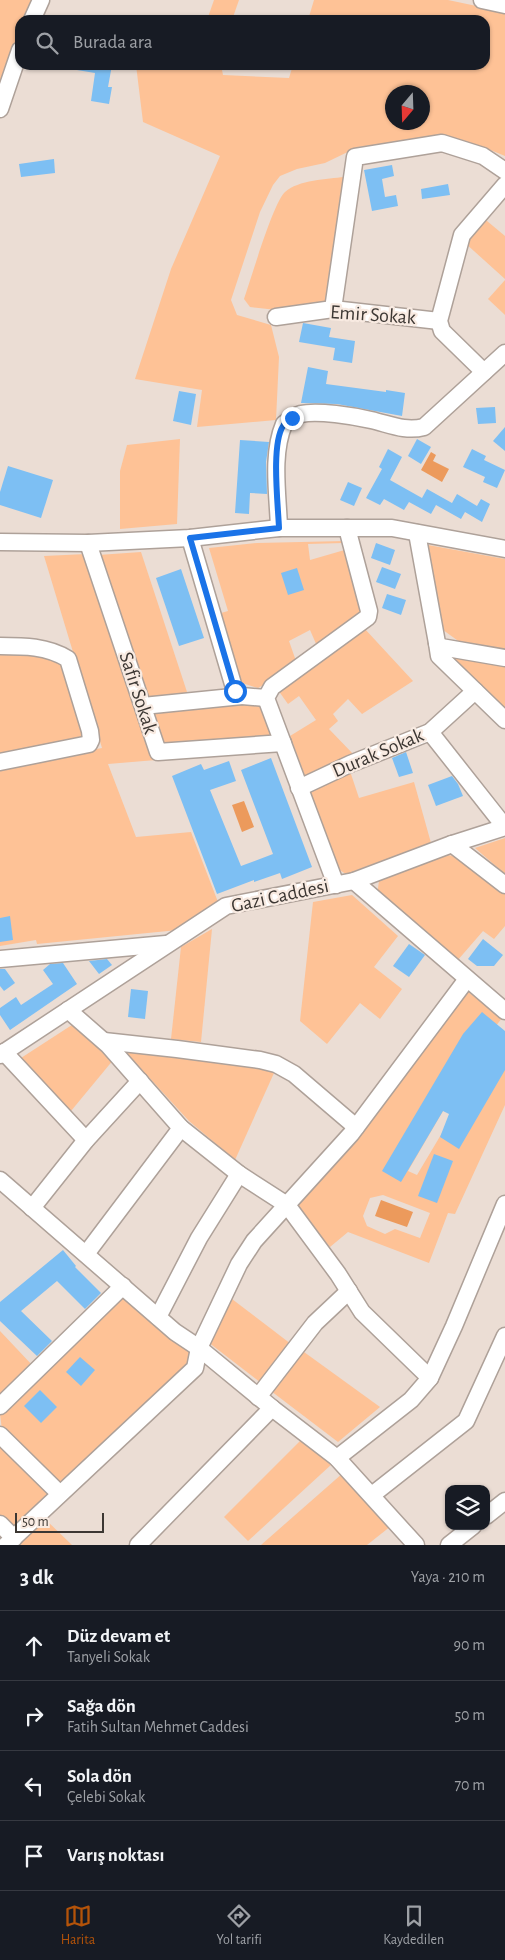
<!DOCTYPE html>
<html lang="tr">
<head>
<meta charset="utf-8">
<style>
  body { margin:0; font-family:"Alegreya Sans",sans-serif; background:#20242c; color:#f1f3f6 }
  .controls { position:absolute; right:15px; bottom:15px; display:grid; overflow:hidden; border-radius:10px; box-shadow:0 1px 4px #0004 }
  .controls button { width:45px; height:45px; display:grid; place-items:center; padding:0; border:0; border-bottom:1px solid #363941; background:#171b24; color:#f1f3f6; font:25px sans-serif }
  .compass { position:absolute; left:385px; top:85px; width:45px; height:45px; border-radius:50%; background:#171b24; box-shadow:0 1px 4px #0004; rotate:199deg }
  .scale { position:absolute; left:15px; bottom:12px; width:89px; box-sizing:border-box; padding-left:5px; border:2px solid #3c3733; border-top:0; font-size:14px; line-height:18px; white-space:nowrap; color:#3c3733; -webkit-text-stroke:4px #f8eae1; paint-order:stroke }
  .stop { position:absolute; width:15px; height:15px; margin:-11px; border:4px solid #1a73e8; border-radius:50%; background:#fff }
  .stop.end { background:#1a73e8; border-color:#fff; box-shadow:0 1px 5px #0008 }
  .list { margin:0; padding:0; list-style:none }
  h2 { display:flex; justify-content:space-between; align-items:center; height:65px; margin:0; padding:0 20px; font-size:21px }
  h2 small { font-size:16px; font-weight:400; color:#9ea1a6 }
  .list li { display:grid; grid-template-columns:32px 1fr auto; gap:15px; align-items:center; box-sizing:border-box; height:70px; padding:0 20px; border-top:1px solid #363941 }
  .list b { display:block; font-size:19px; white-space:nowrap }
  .list p { margin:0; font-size:16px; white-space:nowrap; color:#9ea1a6 }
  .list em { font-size:16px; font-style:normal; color:#9ea1a6 }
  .icon { flex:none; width:28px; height:28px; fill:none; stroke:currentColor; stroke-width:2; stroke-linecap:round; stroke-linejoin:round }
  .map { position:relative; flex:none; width:505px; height:1545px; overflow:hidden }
  .search { position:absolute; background:#171b24; box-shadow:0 1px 4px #0004; left:15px; right:15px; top:15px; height:55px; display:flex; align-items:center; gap:12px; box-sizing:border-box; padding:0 18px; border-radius:15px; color:#9ea1a6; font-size:19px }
  .sheet { height:345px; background:#171b24 }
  nav { display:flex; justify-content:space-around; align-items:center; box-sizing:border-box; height:70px; border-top:1px solid #363941; background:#171b24; font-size:14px; color:#9ea1a6 }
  nav a { display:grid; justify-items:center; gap:2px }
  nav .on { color:#b45309 }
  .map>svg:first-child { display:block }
  .green { fill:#fec296; fill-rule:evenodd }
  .water { fill:#ec9a5c }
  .building { fill:#7dbff3 }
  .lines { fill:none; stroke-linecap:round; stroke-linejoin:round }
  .minor-casing { stroke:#aea199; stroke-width:19 }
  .minor { stroke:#fff; stroke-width:16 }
  .route { stroke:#1a73e8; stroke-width:6 }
  .labels { text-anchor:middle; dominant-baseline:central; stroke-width:4.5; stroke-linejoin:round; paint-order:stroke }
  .street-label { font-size:20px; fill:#3c3733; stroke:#f8eae1 }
</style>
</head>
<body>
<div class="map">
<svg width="505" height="1545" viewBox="0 0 505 1545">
  <rect width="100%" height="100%" fill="#ebddd4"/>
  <g class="green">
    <polygon points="0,0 35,0 25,20 20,20 20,32 13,47 0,90"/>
    <polygon points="214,0 239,0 232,20 207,20"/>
    <path d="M314,0H448L505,12V156L488,149L440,136L358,147L325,163L297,169L280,176L273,185L260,212L231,300L237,315L271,325L279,357L276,420L197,427L202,390L135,379L171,269L220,156L143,122L136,65H221L223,75L289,78L293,65H485V20H308ZM392,92H422V122H392Z"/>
    <path d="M344,177L324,307L277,310L250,307L244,299C251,279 273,203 285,192C298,180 328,179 344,177Z"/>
    <polygon points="482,221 487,221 505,236 505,279 464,242"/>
    <polygon points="505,280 505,315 488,299"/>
    <polygon points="180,439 177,524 120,529 120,471 127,445"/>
    <path d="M345,541L343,543L308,544L310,560L348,549L366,611L296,666L258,688L242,683L221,613L228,611L209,548L257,543ZM310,630L317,646L296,661L289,641Z"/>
    <polygon points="428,545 505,559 505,650 461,643 439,627 426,547"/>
    <polygon points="141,552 188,695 146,699 98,555"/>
    <polygon points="86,554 156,760 108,764 136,837 191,832 218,902 178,930 37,944 36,940 0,946 0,767 102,748 44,556"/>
    <polygon points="364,628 413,681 362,714 348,699 333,714 338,721 329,729 355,756 305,776 290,736 316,720 299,696 288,704 278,690"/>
    <polygon points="0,649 27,649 66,663 87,741 0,759"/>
    <polygon points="453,653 505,662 505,709 451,657"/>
    <polygon points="263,702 276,738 163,746 151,709"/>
    <polygon points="350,771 359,798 414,782 431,843 346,874 338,869 309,788"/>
    <polygon points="505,838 505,874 475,848"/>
    <polygon points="445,855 457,856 505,894 505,926 494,939 483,931 457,961 377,895 379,881"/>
    <polygon points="352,895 398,936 374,967 402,989 380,1019 360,1003 327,1044 300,1021 313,902"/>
    <polygon points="212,929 201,1042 171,1039 181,947"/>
    <path d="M467,991L502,1018L482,1044L408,1171L417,1175L492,1049L505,1033V1105L455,1214L448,1213L429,1263L348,1232L330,1247L295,1206ZM383,1195L430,1213L420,1238L395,1229L385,1234L367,1226L363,1216L370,1198Z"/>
    <polygon points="75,1023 114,1059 71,1111 21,1058"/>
    <polygon points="122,1048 260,1067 274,1073 235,1160 189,1121"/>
    <polygon points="124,1295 191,1353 187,1368 67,1483 54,1483 2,1430 0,1414"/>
    <polygon points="232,1299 291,1344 260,1382 208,1342"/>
    <polygon points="0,1331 33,1366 0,1397"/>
    <polygon points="304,1352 380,1407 338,1442 271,1391"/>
    <polygon points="302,1439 332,1464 248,1541 224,1517"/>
    <polygon points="0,1445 49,1495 14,1529 0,1516"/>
    <polygon points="343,1473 391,1526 367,1545 261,1545"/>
    <polygon points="44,1518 72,1545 16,1545"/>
  </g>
  <g class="water">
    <polygon points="431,452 436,455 433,461 449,469 442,482 421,470"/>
    <polygon points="244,801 254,827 242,832 232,805"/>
    <polygon points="381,1200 413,1212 407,1227 375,1216"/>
  </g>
  <g class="building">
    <polygon points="78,65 112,65 108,87 112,87 109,104 91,101 95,73 77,70"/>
    <polygon points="54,159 55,173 21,177 19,164"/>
    <polygon points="392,165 394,176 382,179 385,197 396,195 398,206 372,211 364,170"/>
    <polygon points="448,184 450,195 422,199 421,189"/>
    <polygon points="303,323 331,328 329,337 355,341 352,363 333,360 335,348 299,342"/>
    <polygon points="308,367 328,371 326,384 386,392 386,390 405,393 402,416 337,404 301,403"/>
    <polygon points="179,391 196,394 191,425 173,421"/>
    <polygon points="495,407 496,423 478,424 476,408"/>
    <polygon points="505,427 505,451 493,441"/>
    <polygon points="417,439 431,447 421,464 408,456"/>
    <polygon points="240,440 269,442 266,462 267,494 250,493 249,514 235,513"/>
    <polygon points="388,449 402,457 390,480 422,498 427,489 452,503 457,494 477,506 481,499 490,504 482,522 465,512 461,519 436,505 431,514 409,502 404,510 384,499 380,505 366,498 382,469 379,467"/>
    <polygon points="472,449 486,456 484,460 505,470 497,488 483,482 485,477 463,467"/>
    <polygon points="8,466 53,480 41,518 0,505 0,492"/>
    <polygon points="348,482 362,488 354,506 340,500"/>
    <polygon points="376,543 395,550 390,565 371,558"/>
    <polygon points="382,567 401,574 395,589 376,582"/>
    <polygon points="297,568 304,590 288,595 281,573"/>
    <polygon points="181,569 204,638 179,646 156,578"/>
    <polygon points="387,594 406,600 401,615 382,608"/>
    <polygon points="406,752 413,773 399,777 392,758"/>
    <polygon points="271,758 312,867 282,879 280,873 254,882 254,880 217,894 172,776 201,764 204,770 229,761 236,781 210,790 241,866 273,854 241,770"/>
    <polygon points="452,776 458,784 463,796 436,806 428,785"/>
    <polygon points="10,916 13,940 0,942 0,918"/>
    <polygon points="483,939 503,955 494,966 477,966 468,959"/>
    <polygon points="409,944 425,955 409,977 393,966"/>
    <polygon points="107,959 112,965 99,974 89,961"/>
    <polygon points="63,963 77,984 10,1030 0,1015 0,1008 16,997 21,1005 53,984 43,970 50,964"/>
    <polygon points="0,969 5,969 15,983 4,991 0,986"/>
    <polygon points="131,989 148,991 145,1019 128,1017"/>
    <polygon points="482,1012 505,1031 505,1070 459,1149 440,1137 449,1114 443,1111 401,1182 382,1171 463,1034"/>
    <polygon points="434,1154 453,1161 437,1203 418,1196"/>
    <polygon points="63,1250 76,1266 75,1267 101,1293 85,1309 57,1281 21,1311 52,1341 37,1356 0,1321 0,1302"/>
    <polygon points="80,1357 95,1370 81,1386 66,1372"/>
    <polygon points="40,1390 57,1407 41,1423 24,1406"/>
  </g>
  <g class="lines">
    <defs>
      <g id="minor">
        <polyline points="482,0 505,5"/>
        <polyline points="32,20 41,0"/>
        <polyline points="0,109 20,50"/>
        <polyline points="333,309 355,157 442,143 483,156 505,171"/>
        <polyline points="276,317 333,309 439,321"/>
        <polyline points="484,372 442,331 439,321 462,235 505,185"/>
        <path d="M279,528C278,495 271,455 284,424C289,420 294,416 301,414C317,410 354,416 371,420C389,424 405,432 424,427L505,353"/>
        <polyline points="417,533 437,643 441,647 505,658"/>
        <polyline points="190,538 235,691 242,696 266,698"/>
        <polyline points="0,542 88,543 190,538 279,528 392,528 505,549"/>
        <polyline points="88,543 158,752 283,743"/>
        <polyline points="437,643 439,656 505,720"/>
        <path d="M0,646C24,646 47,646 68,659L90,731L91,740L89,744L0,762"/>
        <polyline points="143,706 242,696"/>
        <polyline points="430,732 505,827"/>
        <polyline points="299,788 350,764 430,732 475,691"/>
        <polyline points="452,844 505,885"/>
        <polyline points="354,881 505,1011"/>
        <polyline points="336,885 266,698 272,687 368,617 369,611 347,528"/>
        <polyline points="0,959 166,944"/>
        <polyline points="68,1010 108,1045 181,1128 239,1174 287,1205 338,1274 362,1312 430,1378"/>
        <polyline points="104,1041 177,1049 260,1060 276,1064 294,1074 356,1127"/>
        <polyline points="4,1052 86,1140"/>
        <polyline points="0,1055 226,906 354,881 452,844 505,827"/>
        <polyline points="0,1180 175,1332 199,1348 272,1408 337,1458 416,1545"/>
        <polyline points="32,1208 86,1140 140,1081"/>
        <polyline points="86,1254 181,1128"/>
        <polyline points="158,1317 199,1238 239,1174"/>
        <polyline points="258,1397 315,1323 349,1291"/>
        <polyline points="0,1406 123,1286"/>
        <polyline points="0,1435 60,1494"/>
        <polyline points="337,1458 411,1400 430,1378 454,1326 505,1204"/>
        <polyline points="372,1495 466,1421 505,1336"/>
        <polyline points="486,1516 505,1501"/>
        <polyline points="0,1524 14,1538"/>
        <polyline points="6,1545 195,1368 199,1348 239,1264 254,1241 351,1134 467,979"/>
        <polyline points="138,1545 272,1408"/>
        <polyline points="449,1545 473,1526"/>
      </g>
    </defs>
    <use href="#minor" class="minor-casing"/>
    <use href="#minor" class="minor"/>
  </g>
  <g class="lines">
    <path class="route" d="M235,691L190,538L279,528C278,504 271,445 283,426C285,422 289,420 292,418"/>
  </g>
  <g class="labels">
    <g class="street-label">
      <text transform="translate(373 315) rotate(4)">Emir Sokak</text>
      <text transform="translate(138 693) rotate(72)">Safir Sokak</text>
      <text transform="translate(378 753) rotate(-23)">Durak Sokak</text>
      <text transform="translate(280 896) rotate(-12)">Gazi Caddesi</text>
    </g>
  </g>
</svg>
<div class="controls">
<button><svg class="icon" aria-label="layers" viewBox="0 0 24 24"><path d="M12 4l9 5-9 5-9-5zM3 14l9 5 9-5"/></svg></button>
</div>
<svg class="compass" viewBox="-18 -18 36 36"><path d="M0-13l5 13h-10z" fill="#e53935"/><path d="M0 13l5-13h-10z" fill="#9ea1a6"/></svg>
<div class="scale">50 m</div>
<div class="stop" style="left:235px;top:691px"></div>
<div class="stop end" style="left:292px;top:418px"></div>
<div class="search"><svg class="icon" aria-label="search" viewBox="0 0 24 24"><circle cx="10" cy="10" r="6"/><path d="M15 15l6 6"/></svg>Burada ara</div>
</div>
<section class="sheet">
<h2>3 dk<small>Yaya · 210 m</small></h2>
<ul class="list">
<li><svg class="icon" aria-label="ahead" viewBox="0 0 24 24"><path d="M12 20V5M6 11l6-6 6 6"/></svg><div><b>Düz devam et</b><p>Tanyeli Sokak</p></div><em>90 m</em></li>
<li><svg class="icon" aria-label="right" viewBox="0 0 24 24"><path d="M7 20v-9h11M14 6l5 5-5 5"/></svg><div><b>Sağa dön</b><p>Fatih Sultan Mehmet Caddesi</p></div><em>50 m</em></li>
<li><svg class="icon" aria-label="left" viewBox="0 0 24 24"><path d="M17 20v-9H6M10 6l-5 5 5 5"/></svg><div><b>Sola dön</b><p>Çelebi Sokak</p></div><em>70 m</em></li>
<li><svg class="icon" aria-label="arrive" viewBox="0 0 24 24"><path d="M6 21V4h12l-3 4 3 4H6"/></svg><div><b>Varış noktası</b></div></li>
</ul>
</section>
<nav>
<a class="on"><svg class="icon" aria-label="map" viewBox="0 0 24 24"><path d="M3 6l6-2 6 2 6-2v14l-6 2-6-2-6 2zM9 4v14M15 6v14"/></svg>Harita</a>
<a><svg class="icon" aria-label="directions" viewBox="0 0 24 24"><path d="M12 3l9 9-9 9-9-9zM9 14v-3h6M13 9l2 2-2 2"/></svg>Yol tarifi</a>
<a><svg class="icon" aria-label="saved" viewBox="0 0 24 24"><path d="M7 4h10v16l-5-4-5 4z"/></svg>Kaydedilen</a>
</nav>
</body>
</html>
